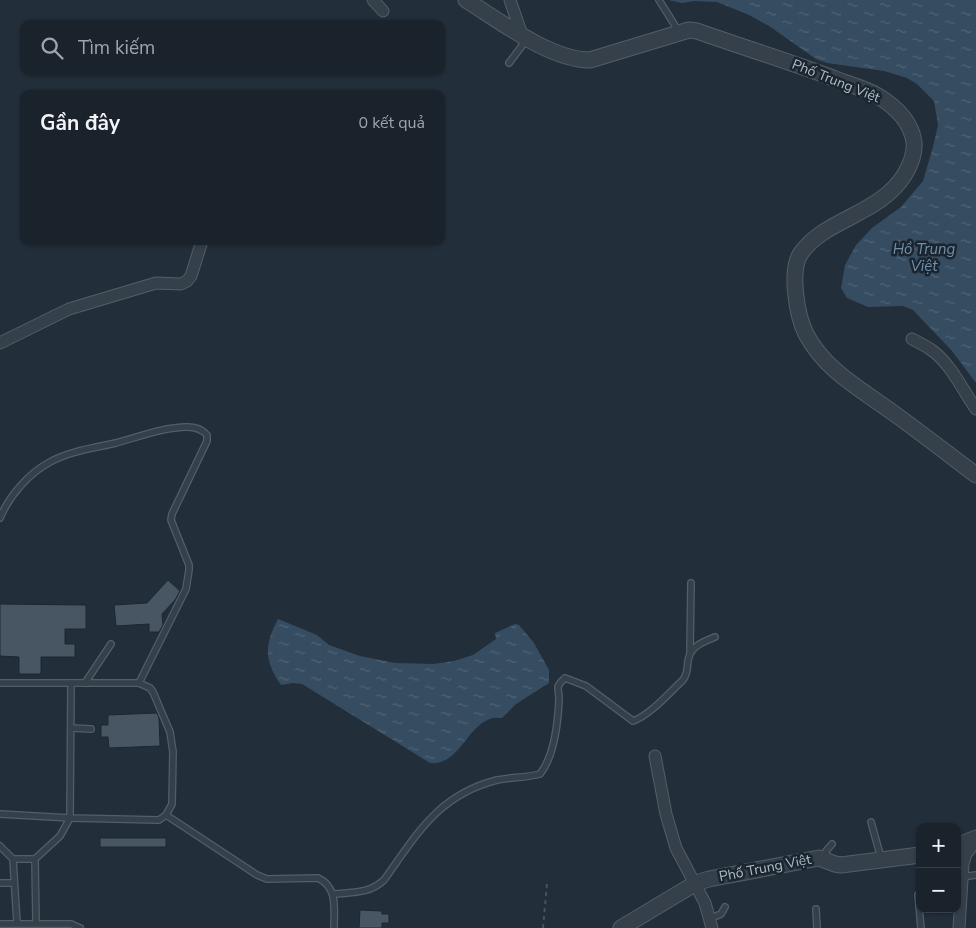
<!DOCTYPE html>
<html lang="vi">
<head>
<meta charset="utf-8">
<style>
  body { margin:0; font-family:"Nunito Sans",sans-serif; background:#232a34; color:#f1f3f6 }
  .controls { position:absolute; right:15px; bottom:15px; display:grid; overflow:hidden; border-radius:10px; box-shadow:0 1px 4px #0004 }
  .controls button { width:45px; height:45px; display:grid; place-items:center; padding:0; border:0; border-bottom:1px solid #383f48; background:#1a222c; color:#f1f3f6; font:25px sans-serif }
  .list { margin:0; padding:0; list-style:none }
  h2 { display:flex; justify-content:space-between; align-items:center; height:65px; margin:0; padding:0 20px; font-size:21px }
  h2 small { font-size:16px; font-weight:400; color:#9fa4a9 }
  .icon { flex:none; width:28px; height:28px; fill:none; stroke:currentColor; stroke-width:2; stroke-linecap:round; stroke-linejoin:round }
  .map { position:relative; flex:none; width:976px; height:928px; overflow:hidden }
  .search { position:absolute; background:#1a222c; box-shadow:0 1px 4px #0004; left:20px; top:20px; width:425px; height:55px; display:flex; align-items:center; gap:12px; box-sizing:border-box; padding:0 18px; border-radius:10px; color:#9fa4a9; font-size:19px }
  .panel { position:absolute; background:#1a222c; box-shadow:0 1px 4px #0004; left:20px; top:90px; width:425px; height:155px; border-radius:10px }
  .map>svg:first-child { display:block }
  .water { fill:url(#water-ripples) }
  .building { fill:#485663; stroke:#1d2731 }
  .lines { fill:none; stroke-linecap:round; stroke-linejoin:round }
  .service-casing { stroke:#535e68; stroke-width:8 }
  .minor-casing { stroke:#535e68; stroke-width:13 }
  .tertiary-casing { stroke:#535e68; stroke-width:17 }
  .path { stroke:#415757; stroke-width:2; stroke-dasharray:4 4; stroke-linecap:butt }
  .service { stroke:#35404a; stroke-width:5.5 }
  .minor { stroke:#35404a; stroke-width:11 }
  .tertiary { stroke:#35404a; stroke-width:15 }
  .labels { text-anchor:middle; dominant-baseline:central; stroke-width:5; stroke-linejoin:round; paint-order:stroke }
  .street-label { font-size:14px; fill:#b0bbc6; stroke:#1b252f }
  .water-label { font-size:15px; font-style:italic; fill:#708faa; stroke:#1b252f }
</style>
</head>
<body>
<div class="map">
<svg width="976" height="928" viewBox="0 0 976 928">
  <defs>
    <pattern id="water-ripples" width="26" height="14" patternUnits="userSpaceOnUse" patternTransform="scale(1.25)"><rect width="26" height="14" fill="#354c61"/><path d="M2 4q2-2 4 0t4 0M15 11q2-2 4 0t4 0" fill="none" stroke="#506476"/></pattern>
  </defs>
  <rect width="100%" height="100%" fill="#222e3a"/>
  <g class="water">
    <polygon points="668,0 976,0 976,383 952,351 913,310 903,306 868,307 847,298 841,288 845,265 856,245 872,228 901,207 923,181 933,147 938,125 934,101 917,84 907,78 884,71 827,63 816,59 769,26 749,15 717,2 694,1 682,3"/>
    <path d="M278,619L317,635L329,645L360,656L395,663L433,664L454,661L473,655L496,639L495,633L515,624L519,625L534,643L549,670V683L516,704L502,718C499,718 493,717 490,719C466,727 459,766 430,763L302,684L293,683L281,685C264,660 264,646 278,619Z"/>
  </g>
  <g class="building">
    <polygon points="168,580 180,591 175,600 162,614 163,625 159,632 149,632 149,624 116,626 114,605 147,603"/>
    <polygon points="0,604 86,605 86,629 65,629 65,644 75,644 75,657 41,657 41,674 19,674 19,657 0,656"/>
    <polygon points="157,713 159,718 160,746 109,748 108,737 101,737 101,725 108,725 108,715"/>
    <rect x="100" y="838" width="66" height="9"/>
    <polygon points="360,910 382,911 382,914 389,914 389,923 382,923 382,928 359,928"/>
  </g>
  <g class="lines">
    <defs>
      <g id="service">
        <polyline points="659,0 679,32"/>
        <polyline points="509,63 527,39"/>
        <path d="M0,518C9,496 29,473 50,462C70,451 94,448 116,443C138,437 164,427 187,427C196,427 202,429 207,435V441L172,514L171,520L189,565V570L186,589L139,683"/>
        <polyline points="690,652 691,583"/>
        <polyline points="0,683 139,683 150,688 153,692 170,732 173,752 172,804 166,815 159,820 70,818 0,814"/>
        <polyline points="85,683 111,644"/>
        <polyline points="71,728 91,729"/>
        <path d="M166,815L257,875L267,879L318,878C338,887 334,909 334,928"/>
        <polyline points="871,822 881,858"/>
        <polyline points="0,846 13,859 17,923"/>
        <polyline points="13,859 35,859 60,836 70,818 71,683"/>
        <polyline points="35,859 36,923"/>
        <polyline points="827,859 826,851 832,844"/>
        <polyline points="962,877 976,875"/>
        <polyline points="0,883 14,883"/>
        <path d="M334,894C353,892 369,894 384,880C417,834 438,795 497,780C511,777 526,778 540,774C555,755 558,723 559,699C559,695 558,691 558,687C559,683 562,681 565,678L586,686L633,721C650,715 669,693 683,680C688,673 687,668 688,661C690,646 703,642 715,637"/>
        <polyline points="918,895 921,928"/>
        <polyline points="816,909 817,928"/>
        <polyline points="709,919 721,914 725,907"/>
        <polyline points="0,924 71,924 80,928"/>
      </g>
      <g id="minor">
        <polyline points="373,0 383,11"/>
        <polyline points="510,0 522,35"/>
        <path d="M912,339C918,342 924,345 930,349C950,362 962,389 976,409"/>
        <polyline points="0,343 69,309 156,283 181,284 187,281 191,276 202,241"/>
        <polyline points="655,756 666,814 676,848 705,903 712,928"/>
        <polyline points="959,928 963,864 966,854 976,841"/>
      </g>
      <g id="tertiary">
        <path d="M466,0C500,21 550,60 590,60L679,33L689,30L697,31C742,47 788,61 833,78C847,84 865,88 878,96C896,107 911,121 914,142C915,154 911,164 905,174C880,215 826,218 801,253C789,270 797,316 806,334C825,370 859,388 892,412C920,432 948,454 976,475"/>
        <polyline points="957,846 976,838"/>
        <polyline points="621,928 696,883 709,879 819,858 835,864 841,865 920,855"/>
      </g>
    </defs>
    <use href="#service" class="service-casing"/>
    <use href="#minor" class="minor-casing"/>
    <use href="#tertiary" class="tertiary-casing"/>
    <polyline class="path" points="543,928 547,884"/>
    <use href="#service" class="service"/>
    <use href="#minor" class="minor"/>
    <use href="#tertiary" class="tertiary"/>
  </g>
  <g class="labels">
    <g class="street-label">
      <text transform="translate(836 81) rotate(22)">Phố Trung Việt</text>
      <text transform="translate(765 868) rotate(-11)">Phố Trung Việt</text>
    </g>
    <g class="water-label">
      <text x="924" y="249">Hồ Trung<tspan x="924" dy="17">Việt</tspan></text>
    </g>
  </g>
</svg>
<div class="controls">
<button>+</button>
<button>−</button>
</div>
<div class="search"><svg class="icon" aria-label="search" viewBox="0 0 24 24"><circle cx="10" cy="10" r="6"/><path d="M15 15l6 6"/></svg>Tìm kiếm</div>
<section class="panel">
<h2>Gần đây<small>0 kết quả</small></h2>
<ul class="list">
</ul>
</section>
</div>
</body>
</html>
